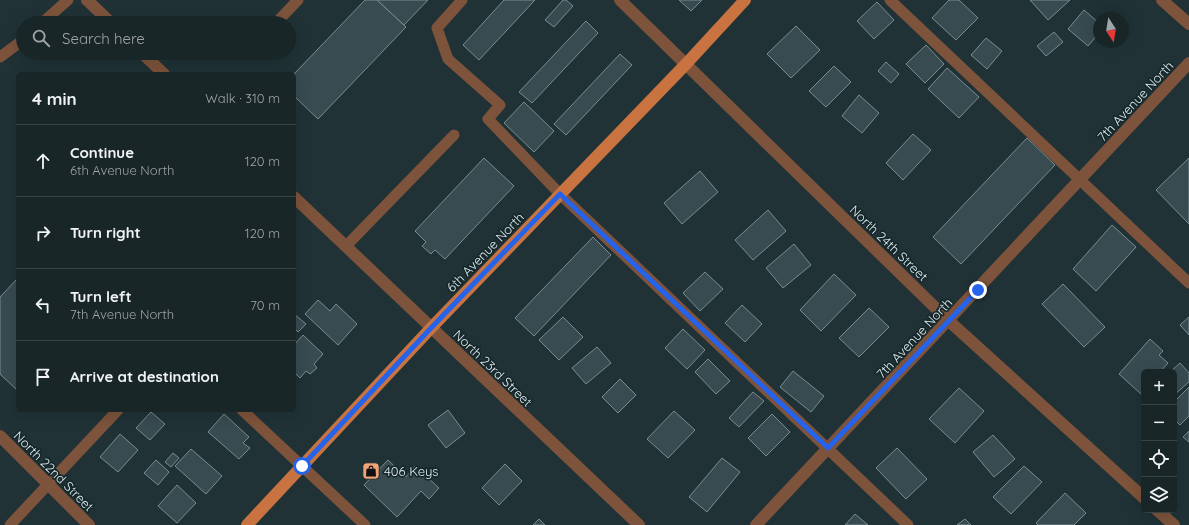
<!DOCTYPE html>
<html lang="en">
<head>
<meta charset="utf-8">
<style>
  body { margin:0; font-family:Quicksand,sans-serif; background:#253234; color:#f1f3f6 }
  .controls { position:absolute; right:12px; bottom:12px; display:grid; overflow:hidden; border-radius:6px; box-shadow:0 4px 16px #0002 }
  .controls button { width:36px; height:36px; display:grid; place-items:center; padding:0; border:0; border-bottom:1px solid #364345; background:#182628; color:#f1f3f6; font:20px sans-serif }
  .compass { position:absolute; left:1093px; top:12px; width:36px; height:36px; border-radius:50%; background:#182628; box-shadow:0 4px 16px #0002; rotate:168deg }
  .stop { position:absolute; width:12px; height:12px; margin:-9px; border:3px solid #2563eb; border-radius:50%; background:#fff }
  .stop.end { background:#2563eb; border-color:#fff; box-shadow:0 1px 4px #0008 }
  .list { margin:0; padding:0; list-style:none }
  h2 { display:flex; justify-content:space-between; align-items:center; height:52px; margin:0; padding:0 16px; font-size:17px }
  h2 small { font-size:13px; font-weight:400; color:#9fa5a8 }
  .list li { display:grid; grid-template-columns:26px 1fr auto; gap:12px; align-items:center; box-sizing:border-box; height:72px; padding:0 16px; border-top:1px solid #364345 }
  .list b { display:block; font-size:15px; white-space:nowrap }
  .list p { margin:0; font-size:13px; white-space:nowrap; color:#9fa5a8 }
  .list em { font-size:13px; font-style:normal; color:#9fa5a8 }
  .icon { flex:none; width:22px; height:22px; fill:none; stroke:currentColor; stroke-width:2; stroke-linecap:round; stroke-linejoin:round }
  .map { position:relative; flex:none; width:1189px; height:525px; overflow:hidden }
  .search { position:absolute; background:#182628; box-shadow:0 4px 16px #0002; left:16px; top:16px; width:280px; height:44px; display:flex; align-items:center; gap:10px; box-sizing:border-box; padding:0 14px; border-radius:22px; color:#9fa5a8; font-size:15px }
  .panel { position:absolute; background:#182628; box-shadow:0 4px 16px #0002; left:16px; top:72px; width:280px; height:340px; border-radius:6px }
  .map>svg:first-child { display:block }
  .building { fill:#384b50; stroke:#788c91 }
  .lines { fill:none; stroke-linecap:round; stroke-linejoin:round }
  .lane { stroke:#7d533b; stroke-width:11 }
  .street { stroke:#7d533b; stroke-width:12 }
  .primary { stroke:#c97440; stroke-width:12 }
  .route { stroke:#2563eb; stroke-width:5 }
  .labels { text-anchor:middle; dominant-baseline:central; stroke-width:3.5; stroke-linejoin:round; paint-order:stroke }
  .street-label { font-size:13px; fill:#e2eef0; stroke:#16282c }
  .poi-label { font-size:13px; fill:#e2eef0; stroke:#16282c; text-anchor:start }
</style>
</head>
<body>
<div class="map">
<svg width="1189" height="525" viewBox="0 0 1189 525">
  <rect width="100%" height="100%" fill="#203236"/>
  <g class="building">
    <polygon points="365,0 377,0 406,27 318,119 294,96 294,74"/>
    <polygon points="377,0 428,0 404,25"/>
    <polygon points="504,0 535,0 479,60 463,45"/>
    <polygon points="563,0 566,0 573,6 554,27 545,20"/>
    <polygon points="679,0 702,0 691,11"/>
    <polygon points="949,0 959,0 978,18 956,40 932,18"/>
    <polygon points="1030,0 1070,0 1048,20"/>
    <polygon points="877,2 894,20 874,39 857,21"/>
    <polygon points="1084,10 1099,23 1099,33 1088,46 1068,29"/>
    <polygon points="586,21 598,33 532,103 519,92"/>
    <polygon points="796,26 820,50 791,78 767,54"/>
    <polygon points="1054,32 1063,42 1046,56 1037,46"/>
    <polygon points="986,38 1002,51 987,69 971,55"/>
    <polygon points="926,45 944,64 925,83 906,64"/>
    <polygon points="620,54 632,65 566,135 554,124"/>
    <polygon points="886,62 899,74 891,83 878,71"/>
    <polygon points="834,66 851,82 826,107 809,91"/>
    <polygon points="947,68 979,97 959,118 928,89"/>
    <polygon points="859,95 879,113 862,133 842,116"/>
    <polygon points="524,102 554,131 534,152 504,123"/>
    <polygon points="913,134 931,150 903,180 886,163"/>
    <polygon points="1027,138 1055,165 961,264 933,237"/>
    <polygon points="484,158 514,186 445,259 435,250 431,254 422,246 426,242 415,231"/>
    <polygon points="1189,158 1189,224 1156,190"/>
    <polygon points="700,171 718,192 682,224 664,203"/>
    <polygon points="768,210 786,231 753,260 735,240"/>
    <polygon points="1112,225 1136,247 1096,291 1073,269"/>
    <polygon points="593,237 611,255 534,336 515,318"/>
    <polygon points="794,244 811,265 783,288 766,268"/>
    <polygon points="705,272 723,289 700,311 683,293"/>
    <polygon points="834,274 856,295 821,331 800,310"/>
    <polygon points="18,278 18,391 0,374 0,297"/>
    <polygon points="1063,284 1105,327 1084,347 1042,304"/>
    <polygon points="318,300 330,311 336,304 357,324 338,345 305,314"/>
    <polygon points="742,305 762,324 745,342 725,323"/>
    <polygon points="869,308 889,327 859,357 839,338"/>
    <polygon points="294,314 306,324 298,332 294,328"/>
    <polygon points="563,317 583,337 559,360 539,340"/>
    <polygon points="1189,317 1189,335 1180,325"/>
    <polygon points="683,329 705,350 687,369 665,348"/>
    <polygon points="303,335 323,354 314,364 317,368 310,374 306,371 300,378 294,372 294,345"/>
    <polygon points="1150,339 1163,351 1159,355 1168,363 1160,372 1144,372 1144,390 1141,394 1119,374"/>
    <polygon points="597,347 611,363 586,384 572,368"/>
    <polygon points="708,359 730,381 716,394 695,372"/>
    <polygon points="1180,363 1189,373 1189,382 1174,395 1174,372 1170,372"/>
    <polygon points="793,371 824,396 811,412 780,387"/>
    <polygon points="620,379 636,395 618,413 602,397"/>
    <polygon points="1189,387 1189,416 1180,425 1174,419 1174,402"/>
    <polygon points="959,388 984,411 955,443 929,419"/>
    <polygon points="753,392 764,401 739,427 729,418"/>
    <polygon points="448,410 465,433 446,448 428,425"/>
    <polygon points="674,411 695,430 668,458 647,439"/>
    <polygon points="151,412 165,424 150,440 136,428"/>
    <polygon points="224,414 249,437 243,443 250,448 239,459 208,432"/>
    <polygon points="772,414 790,432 766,456 748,438"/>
    <polygon points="1189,431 1189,442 1183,437"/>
    <polygon points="120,434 138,450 118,472 100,457"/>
    <polygon points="993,435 1015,459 994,477 973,452"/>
    <polygon points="897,448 927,479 906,499 876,468"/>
    <polygon points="191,449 222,476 206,494 175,466"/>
    <polygon points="173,453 179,458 171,467 165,462"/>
    <polygon points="722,458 740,472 707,512 689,497"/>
    <polygon points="156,460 169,472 158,485 144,473"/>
    <polygon points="388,460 406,477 415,466 439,488 429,499 421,491 397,517 364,485"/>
    <polygon points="505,464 522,481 499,505 482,488"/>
    <polygon points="1024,466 1042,482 1011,514 993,497"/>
    <polygon points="177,485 196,503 177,523 158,506"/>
    <polygon points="1065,493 1086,513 1074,525 1038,525 1036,523"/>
    <polygon points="855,514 868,525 845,525"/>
    <polygon points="539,519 545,525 533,525"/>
    <polygon points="965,519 971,525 957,525"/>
  </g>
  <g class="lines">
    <g class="lane">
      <polyline points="462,0 437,28 448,59 500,105 488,119 560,194 908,525"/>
      <polyline points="890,0 1189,283"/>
      <polyline points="42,23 68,0"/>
      <polyline points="276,23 298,0"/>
      <polyline points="0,57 23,40"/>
      <polyline points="346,246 454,135"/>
      <polyline points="242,410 365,525"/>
      <polyline points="10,525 118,410"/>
    </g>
    <g class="street">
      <polyline points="87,0 111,23"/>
      <polyline points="620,0 949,321 1144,498"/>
      <polyline points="1162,0 1189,24"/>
      <polyline points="142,53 164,74"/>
      <polyline points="294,197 639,525"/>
      <polyline points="0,436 89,525"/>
      <polyline points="1157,510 1174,525"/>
      <polyline points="756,525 1189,63"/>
    </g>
    <polyline class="primary" points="247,525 431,328 686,64 745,0"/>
  </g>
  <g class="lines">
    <polyline class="route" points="302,466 431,328 560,194 828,448 978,290"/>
  </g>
  <defs>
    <symbol id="shop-square" viewBox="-11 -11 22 22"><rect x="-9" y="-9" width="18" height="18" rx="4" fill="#efa377" stroke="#16282c"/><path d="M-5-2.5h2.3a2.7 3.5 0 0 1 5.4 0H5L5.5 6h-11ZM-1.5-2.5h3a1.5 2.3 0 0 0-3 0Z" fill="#111"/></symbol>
  </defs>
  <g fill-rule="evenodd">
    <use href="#shop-square" x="361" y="461" width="20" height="20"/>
  </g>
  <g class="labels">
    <g class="street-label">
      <text transform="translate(1135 101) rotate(-47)">7th Avenue North</text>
      <text transform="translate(889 243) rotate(44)">North 24th Street</text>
      <text transform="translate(485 252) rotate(-46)">6th Avenue North</text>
      <text transform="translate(914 338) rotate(-47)">7th Avenue North</text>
      <text transform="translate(493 368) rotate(44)">North 23rd Street</text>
      <text transform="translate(54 471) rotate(45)">North 22nd Street</text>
    </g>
    <g class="poi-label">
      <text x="384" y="471">406 Keys</text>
    </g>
  </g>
</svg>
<div class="controls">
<button>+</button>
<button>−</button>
<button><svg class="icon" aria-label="locate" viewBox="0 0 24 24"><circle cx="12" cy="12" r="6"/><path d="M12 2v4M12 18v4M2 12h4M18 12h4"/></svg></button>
<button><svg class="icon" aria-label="layers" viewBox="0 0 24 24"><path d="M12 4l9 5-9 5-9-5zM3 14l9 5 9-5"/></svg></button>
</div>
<svg class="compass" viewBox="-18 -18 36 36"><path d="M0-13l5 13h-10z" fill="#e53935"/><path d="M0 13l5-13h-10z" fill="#9fa5a8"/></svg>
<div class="stop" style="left:302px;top:466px"></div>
<div class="stop end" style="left:978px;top:290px"></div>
<div class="search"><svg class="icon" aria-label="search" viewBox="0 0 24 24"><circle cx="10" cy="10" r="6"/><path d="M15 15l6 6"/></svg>Search here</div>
<section class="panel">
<h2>4 min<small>Walk · 310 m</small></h2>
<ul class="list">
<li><svg class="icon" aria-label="ahead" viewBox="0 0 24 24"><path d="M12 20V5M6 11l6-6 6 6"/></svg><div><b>Continue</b><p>6th Avenue North</p></div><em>120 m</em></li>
<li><svg class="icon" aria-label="right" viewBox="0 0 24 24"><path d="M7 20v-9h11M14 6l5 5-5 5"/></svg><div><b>Turn right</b></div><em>120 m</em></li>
<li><svg class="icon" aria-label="left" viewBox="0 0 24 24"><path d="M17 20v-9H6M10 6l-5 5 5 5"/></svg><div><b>Turn left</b><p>7th Avenue North</p></div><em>70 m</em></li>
<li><svg class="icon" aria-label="arrive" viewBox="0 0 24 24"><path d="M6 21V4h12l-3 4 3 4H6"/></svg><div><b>Arrive at destination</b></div></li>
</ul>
</section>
</div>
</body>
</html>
